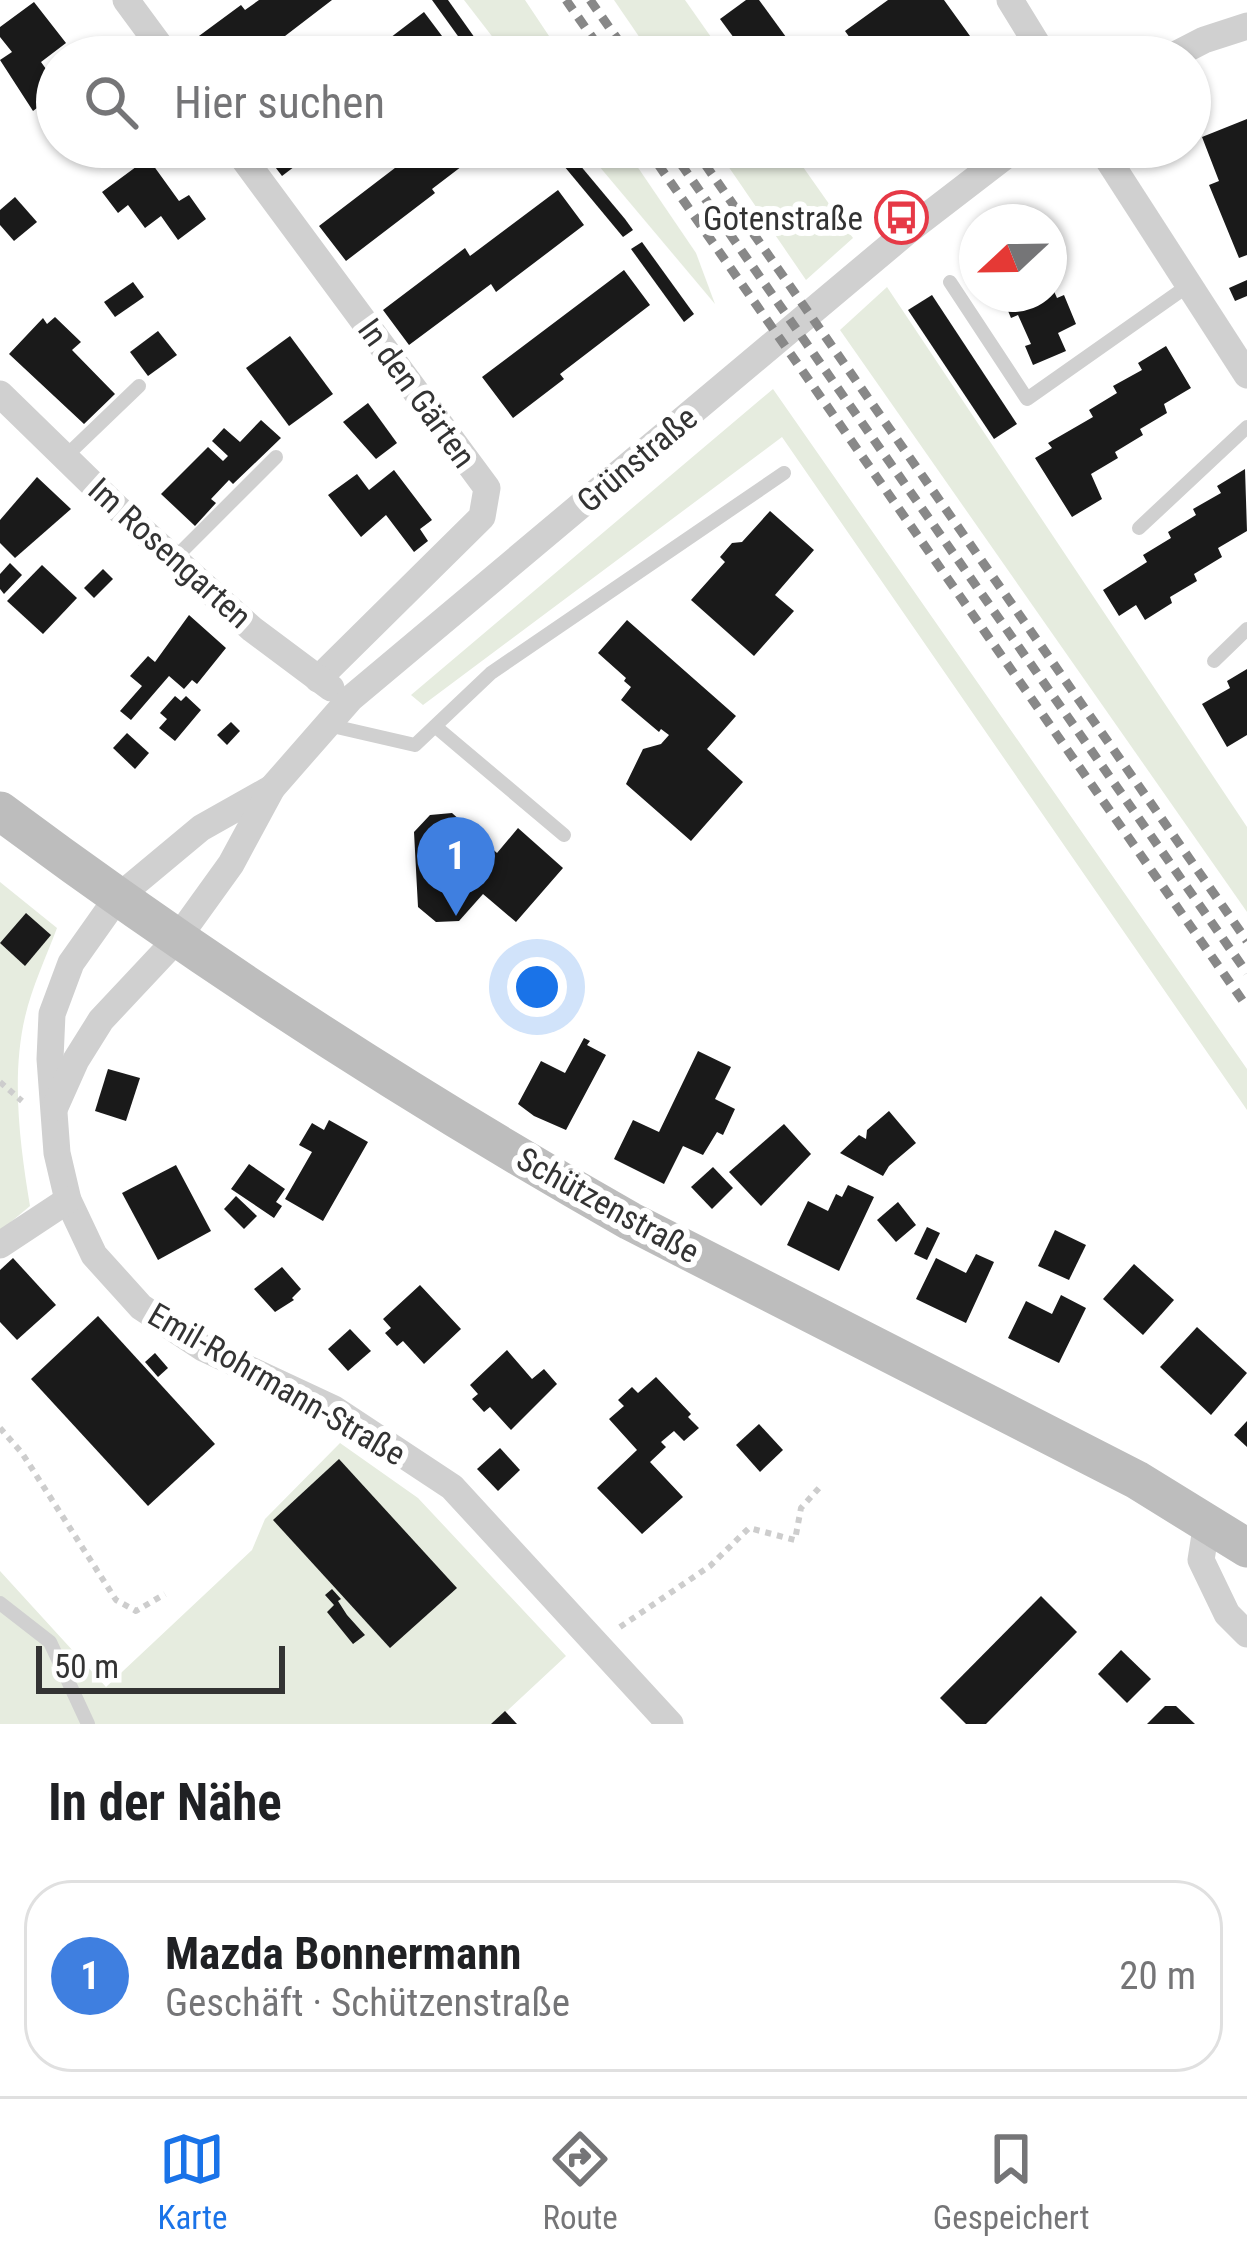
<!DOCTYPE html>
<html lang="de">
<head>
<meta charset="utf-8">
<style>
  body { margin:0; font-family:"Roboto Condensed",sans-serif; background:#f6f6f6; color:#202124 }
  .compass { position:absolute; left:959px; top:204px; width:108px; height:108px; border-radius:50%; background:#fff; box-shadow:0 3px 9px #0004; rotate:248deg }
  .scale { position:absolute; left:36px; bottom:30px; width:249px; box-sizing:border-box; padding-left:12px; border:6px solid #333; border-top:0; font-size:33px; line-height:42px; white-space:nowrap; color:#333; -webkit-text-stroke:9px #fff; paint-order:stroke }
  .you { position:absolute; left:537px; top:987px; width:42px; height:42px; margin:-30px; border:9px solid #fff; border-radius:50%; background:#1a73e8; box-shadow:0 0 0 18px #1a73e833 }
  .badge { display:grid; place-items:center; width:78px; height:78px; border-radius:50%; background:#1a73e8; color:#fff; font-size:39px; font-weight:700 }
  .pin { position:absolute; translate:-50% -99px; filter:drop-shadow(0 3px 6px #0008) }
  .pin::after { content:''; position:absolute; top:63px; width:42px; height:36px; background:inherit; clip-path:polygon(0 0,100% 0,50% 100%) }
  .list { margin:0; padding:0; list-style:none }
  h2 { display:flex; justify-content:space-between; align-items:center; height:156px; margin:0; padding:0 48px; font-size:51px }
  h2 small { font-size:39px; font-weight:400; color:#757577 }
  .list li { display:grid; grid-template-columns:78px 1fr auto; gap:36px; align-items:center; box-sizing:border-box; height:192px; margin:0 24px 24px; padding:0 24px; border:3px solid #e0e0e0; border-radius:48px }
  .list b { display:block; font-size:45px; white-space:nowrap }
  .list p { margin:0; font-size:39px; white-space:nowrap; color:#757577 }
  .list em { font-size:39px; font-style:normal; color:#757577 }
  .icon { flex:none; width:66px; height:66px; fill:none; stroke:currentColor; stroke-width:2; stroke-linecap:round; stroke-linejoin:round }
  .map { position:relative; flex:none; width:1247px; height:1724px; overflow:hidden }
  .search { position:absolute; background:#fff; box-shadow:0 3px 9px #0004; left:36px; right:36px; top:36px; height:132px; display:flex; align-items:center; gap:30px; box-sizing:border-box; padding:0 42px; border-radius:66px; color:#757577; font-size:45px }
  .sheet { height:372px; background:#fff }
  nav { display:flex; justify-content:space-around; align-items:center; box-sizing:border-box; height:168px; border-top:3px solid #e0e0e0; background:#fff; font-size:33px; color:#757577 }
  nav a { display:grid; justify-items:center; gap:6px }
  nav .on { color:#1a73e8 }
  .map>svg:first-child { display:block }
  .green { fill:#e6ecdf }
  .building { fill:#1a1a1a }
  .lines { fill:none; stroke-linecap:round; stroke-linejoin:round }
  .path { stroke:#cdcdcd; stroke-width:6; stroke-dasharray:6 6; stroke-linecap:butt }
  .service { stroke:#d0d0d0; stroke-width:14 }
  .minor { stroke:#d0d0d0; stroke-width:27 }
  .secondary { stroke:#bdbdbd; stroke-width:39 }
  .rail { stroke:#888; stroke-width:9; stroke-dasharray:12 9; stroke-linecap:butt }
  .labels { text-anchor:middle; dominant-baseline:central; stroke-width:12; stroke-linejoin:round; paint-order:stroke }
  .poi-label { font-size:33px; fill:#333; stroke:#fff; text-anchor:end }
  .street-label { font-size:33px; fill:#333; stroke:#fff }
</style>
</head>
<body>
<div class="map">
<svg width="1247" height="1724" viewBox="0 0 1247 1724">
  <rect width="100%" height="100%" fill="#fff"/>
  <g class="green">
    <polygon points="464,0 525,0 563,57 508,57"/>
    <polygon points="614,0 685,0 725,57 653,57"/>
    <polygon points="583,147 624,147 696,253 715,304"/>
    <polygon points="715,147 789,147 853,238 806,280"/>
    <polygon points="887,287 1247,827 1247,912 840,330"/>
    <polygon points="773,389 1247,1069 1247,1110 782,437 423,705 411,695"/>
    <path d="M0,882L57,928C46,957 32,987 25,1017C11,1077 20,1146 30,1206L0,1231Z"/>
    <polygon points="340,1443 418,1498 566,1656 493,1724 0,1724 0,1571 106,1687 252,1550 265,1519"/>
  </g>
  <g class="building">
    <polygon points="259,0 332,0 272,46 268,40 245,57 192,57 184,47 241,5 245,10"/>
    <polygon points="432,0 448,0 487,55 473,57"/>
    <polygon points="746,0 759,0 786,37 760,57 748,57 720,19"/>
    <polygon points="888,0 944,0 970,36 941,57 840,57 855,45 845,31"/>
    <polygon points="34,2 66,43 41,62 51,76 57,71 57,93 33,111 0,60 12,52 0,37 0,27"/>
    <polygon points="424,12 451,48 439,57 365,57"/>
    <polygon points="1247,119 1247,255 1239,258 1209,185 1219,181 1202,137"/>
    <polygon points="260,147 320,147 282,176"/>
    <polygon points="413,147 487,147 432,189 435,193 346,261 319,226 408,158 405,154"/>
    <polygon points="569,152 625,219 633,230 623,237 559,160"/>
    <polygon points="148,158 179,201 189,195 206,219 178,240 161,216 145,228 128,205 118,213 102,192"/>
    <polygon points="558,190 584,225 496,292 491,284 409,345 383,310 465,248 470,256"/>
    <polygon points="15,197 37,222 14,241 0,225 0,210"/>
    <polygon points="642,242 694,314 684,322 631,249"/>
    <polygon points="624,270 650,305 560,374 564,379 513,418 482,377"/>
    <polygon points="1049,280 1057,298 1064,295 1076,324 1058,333 1066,351 1033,365 1025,346 1031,344 1018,315 1011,318 1001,294 1049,294"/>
    <polygon points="1247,280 1247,296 1235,301 1229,288"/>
    <polygon points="133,282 144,297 115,317 104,302"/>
    <polygon points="932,295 1017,424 994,439 908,310"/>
    <polygon points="55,317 81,342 72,350 115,394 84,424 9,354 43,318 47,324"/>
    <polygon points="158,331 177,355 148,376 130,352"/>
    <polygon points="290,336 333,394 289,426 246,368"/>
    <polygon points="1166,346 1191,388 1164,404 1167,413 1140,429 1143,435 1115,452 1118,458 1091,474 1102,499 1072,517 1035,458 1052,448 1048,443 1093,417 1089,410 1117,393 1113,386 1142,370 1138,363"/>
    <polygon points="368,403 397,443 376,459 343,422"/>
    <polygon points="261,420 281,438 233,484 229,480 211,499 216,503 195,526 161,494 208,447 223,461 228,456 212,441 224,428 240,442"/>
    <polygon points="1245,469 1247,531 1218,548 1222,557 1194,574 1197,581 1170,597 1172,603 1145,620 1136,605 1119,616 1103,590 1147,562 1143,555 1171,538 1168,532 1196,515 1193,509 1221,493 1217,486"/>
    <polygon points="394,470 432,520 420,529 428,541 414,552 386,515 361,537 328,495 357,474 369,490"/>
    <polygon points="37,477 71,509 15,558 0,543 0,520"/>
    <polygon points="770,511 814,550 775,595 794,611 754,656 691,600 725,562 720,557 732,543 742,542"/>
    <polygon points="10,563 22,575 4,594 0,589 0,574"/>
    <polygon points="42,565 77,598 43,634 7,601"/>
    <polygon points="103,569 113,579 94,598 84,588"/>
    <polygon points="189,615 226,648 197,684 192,680 184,689 169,676 131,720 120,711 142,686 130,676 148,656 155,662"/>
    <polygon points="627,620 736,716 707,749 743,782 691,841 626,784 643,749 661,744 669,735 661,729 659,732 621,700 631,687 624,681 626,678 598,653"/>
    <polygon points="1247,669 1247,735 1227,747 1202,704 1230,688 1227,681"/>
    <polygon points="175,696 181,701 186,696 201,710 175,741 159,728 167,719 160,713"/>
    <polygon points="231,722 240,731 227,745 217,735"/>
    <polygon points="127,733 149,753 135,769 113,748"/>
    <polygon points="452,813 497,853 518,828 563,868 516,922 483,894 459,921 436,922 418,907 414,832 430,815"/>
    <polygon points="26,913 51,935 25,966 0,943"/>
    <polygon points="584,1038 590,1041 587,1045 606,1055 566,1130 534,1116 518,1104 541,1061 565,1073"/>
    <polygon points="698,1051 731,1067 715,1099 735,1109 723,1135 717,1132 703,1155 683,1146 664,1184 614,1159 633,1120 659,1132"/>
    <polygon points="108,1069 140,1078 126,1121 95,1111"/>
    <polygon points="889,1111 916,1143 889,1166 883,1176 840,1153 859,1135 866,1139 867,1130"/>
    <polygon points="329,1120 368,1142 323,1221 285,1199 312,1152 299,1145 312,1123 324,1130"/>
    <polygon points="784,1124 811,1154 761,1206 729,1172"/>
    <polygon points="249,1164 285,1189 276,1202 282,1206 274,1218 231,1189"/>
    <polygon points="176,1165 211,1231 158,1260 122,1193"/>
    <polygon points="713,1167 733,1188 712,1209 691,1187"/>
    <polygon points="848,1185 874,1197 839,1271 787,1245 808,1201 828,1211 836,1194 842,1197"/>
    <polygon points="236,1196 257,1216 244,1229 224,1209"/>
    <polygon points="898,1202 916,1225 896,1242 877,1220"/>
    <polygon points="927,1227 940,1233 927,1260 914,1254"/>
    <polygon points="1055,1230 1086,1245 1069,1280 1038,1266"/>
    <polygon points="976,1254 994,1262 966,1323 916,1299 936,1258 966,1273"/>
    <polygon points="13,1258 56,1305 17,1340 0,1322 0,1270"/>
    <polygon points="1134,1264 1174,1300 1143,1335 1103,1299"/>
    <polygon points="282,1267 301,1289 292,1298 294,1300 275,1312 254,1289"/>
    <polygon points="420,1285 461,1329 424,1364 403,1341 397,1346 385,1333 391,1328 383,1319"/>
    <polygon points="1061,1295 1086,1308 1059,1363 1008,1338 1026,1301 1052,1314"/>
    <polygon points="98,1316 215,1444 148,1506 31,1379"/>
    <polygon points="1197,1327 1247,1373 1211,1415 1160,1367"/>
    <polygon points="350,1329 371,1351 348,1371 328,1349"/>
    <polygon points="507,1350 532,1379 544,1369 557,1384 511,1430 490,1407 484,1412 472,1399 478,1394 470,1385"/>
    <polygon points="155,1353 168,1368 158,1377 145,1362"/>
    <polygon points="656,1377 691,1414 688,1417 699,1428 684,1441 674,1431 661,1442 666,1447 650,1462 683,1497 642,1534 597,1488 637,1450 609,1419 624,1406 618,1400 632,1387 638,1393"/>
    <polygon points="1247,1421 1247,1447 1234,1435"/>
    <polygon points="759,1424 783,1450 760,1472 736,1445"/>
    <polygon points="500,1448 520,1470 498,1491 477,1469"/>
    <polygon points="339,1459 457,1588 390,1648 273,1520"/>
    <polygon points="332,1589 341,1599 338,1601 347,1615 365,1635 353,1644 327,1612 334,1605 325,1595"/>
    <polygon points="1041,1596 1077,1632 986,1724 966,1724 940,1698"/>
    <polygon points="1121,1650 1151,1679 1127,1703 1098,1674"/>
    <polygon points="1165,1706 1176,1706 1195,1724 1147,1724"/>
    <polygon points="505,1711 517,1724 491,1724"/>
  </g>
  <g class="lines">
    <g class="path">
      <polyline points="0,1082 22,1101"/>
      <polyline points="0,1428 22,1453 116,1600 136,1611 165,1594"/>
      <polyline points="620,1627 710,1566 749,1528 795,1540 801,1508 819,1488"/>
    </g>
    <g class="service">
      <polyline points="950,282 1027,399 1189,285"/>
      <polyline points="65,457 139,386"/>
      <polyline points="1139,528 1247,427"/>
      <polyline points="174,559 276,457"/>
      <polyline points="1214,661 1247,629"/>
      <polyline points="328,725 415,745 491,673 784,473"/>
      <polyline points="436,727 564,835"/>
      <polyline points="0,1603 50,1642 88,1724"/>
    </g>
    <g class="minor">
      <polyline points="126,0 168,57"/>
      <polyline points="1010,0 1045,57"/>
      <polyline points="1171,57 1204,40 1247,26"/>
      <polyline points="235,147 487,488 482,517 318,679"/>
      <polyline points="1100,147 1247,375"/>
      <polyline points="0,394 114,505 252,629 331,688"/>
      <polyline points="272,788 201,828 117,898 71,963 52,1014 50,1059 57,1153 68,1200 94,1255 141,1307 203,1348 334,1409 452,1487 670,1724"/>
      <polyline points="55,1107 76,1060 101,1020 177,939 231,864 272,788 350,699 909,230 1017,147"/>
      <polyline points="0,1245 68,1200"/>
      <polyline points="1207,1522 1201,1560 1227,1614 1247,1634"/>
    </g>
    <path class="secondary" d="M0,811C201,961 412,1097 630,1221L1137,1480L1247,1548"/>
    <g class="rail">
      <polyline points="566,0 606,57"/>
      <polyline points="590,0 630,57"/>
      <polyline points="646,147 1247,1007"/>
      <polyline points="669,147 1247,973"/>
      <polyline points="693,147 1247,941"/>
    </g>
  </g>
  <defs>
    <symbol id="bus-ring" viewBox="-11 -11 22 22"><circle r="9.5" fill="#fff" stroke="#e63946" stroke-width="1.5"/><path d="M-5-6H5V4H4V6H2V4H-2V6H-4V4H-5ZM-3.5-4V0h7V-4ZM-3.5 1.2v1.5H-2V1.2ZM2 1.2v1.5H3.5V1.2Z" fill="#e63946"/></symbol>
  </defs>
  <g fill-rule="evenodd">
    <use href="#bus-ring" x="872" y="188" width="59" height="59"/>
  </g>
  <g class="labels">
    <g class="poi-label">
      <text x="863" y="218">Gotenstraße</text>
    </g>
    <g class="street-label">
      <text transform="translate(417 393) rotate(54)">In den Gärten</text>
      <text transform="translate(637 459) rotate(-40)">Grünstraße</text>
      <text transform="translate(170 553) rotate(42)">Im Rosengarten</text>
      <text transform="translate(608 1205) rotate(29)">Schützenstraße</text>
      <text transform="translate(277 1384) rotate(30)">Emil-Rohrmann-Straße</text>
    </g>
  </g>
</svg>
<svg class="compass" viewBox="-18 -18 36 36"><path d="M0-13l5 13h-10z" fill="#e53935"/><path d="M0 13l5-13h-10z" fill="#757577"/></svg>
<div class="scale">50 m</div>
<div class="you"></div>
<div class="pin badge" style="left:456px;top:916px;background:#3f7fe0">1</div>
<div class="search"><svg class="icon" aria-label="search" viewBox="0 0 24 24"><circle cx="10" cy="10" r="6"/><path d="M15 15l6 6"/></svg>Hier suchen</div>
</div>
<section class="sheet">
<h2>In der Nähe<small></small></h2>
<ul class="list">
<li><span class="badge" style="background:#3f7fe0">1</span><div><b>Mazda Bonnermann</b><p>Geschäft · Schützenstraße</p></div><em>20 m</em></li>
</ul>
</section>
<nav>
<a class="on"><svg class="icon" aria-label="map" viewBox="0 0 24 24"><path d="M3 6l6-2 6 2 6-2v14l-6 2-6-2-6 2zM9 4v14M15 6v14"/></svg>Karte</a>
<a><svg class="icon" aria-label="directions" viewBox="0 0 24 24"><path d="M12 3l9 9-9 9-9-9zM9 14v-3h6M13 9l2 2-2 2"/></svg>Route</a>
<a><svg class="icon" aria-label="saved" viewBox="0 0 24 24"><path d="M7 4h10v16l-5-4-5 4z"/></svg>Gespeichert</a>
</nav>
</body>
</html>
